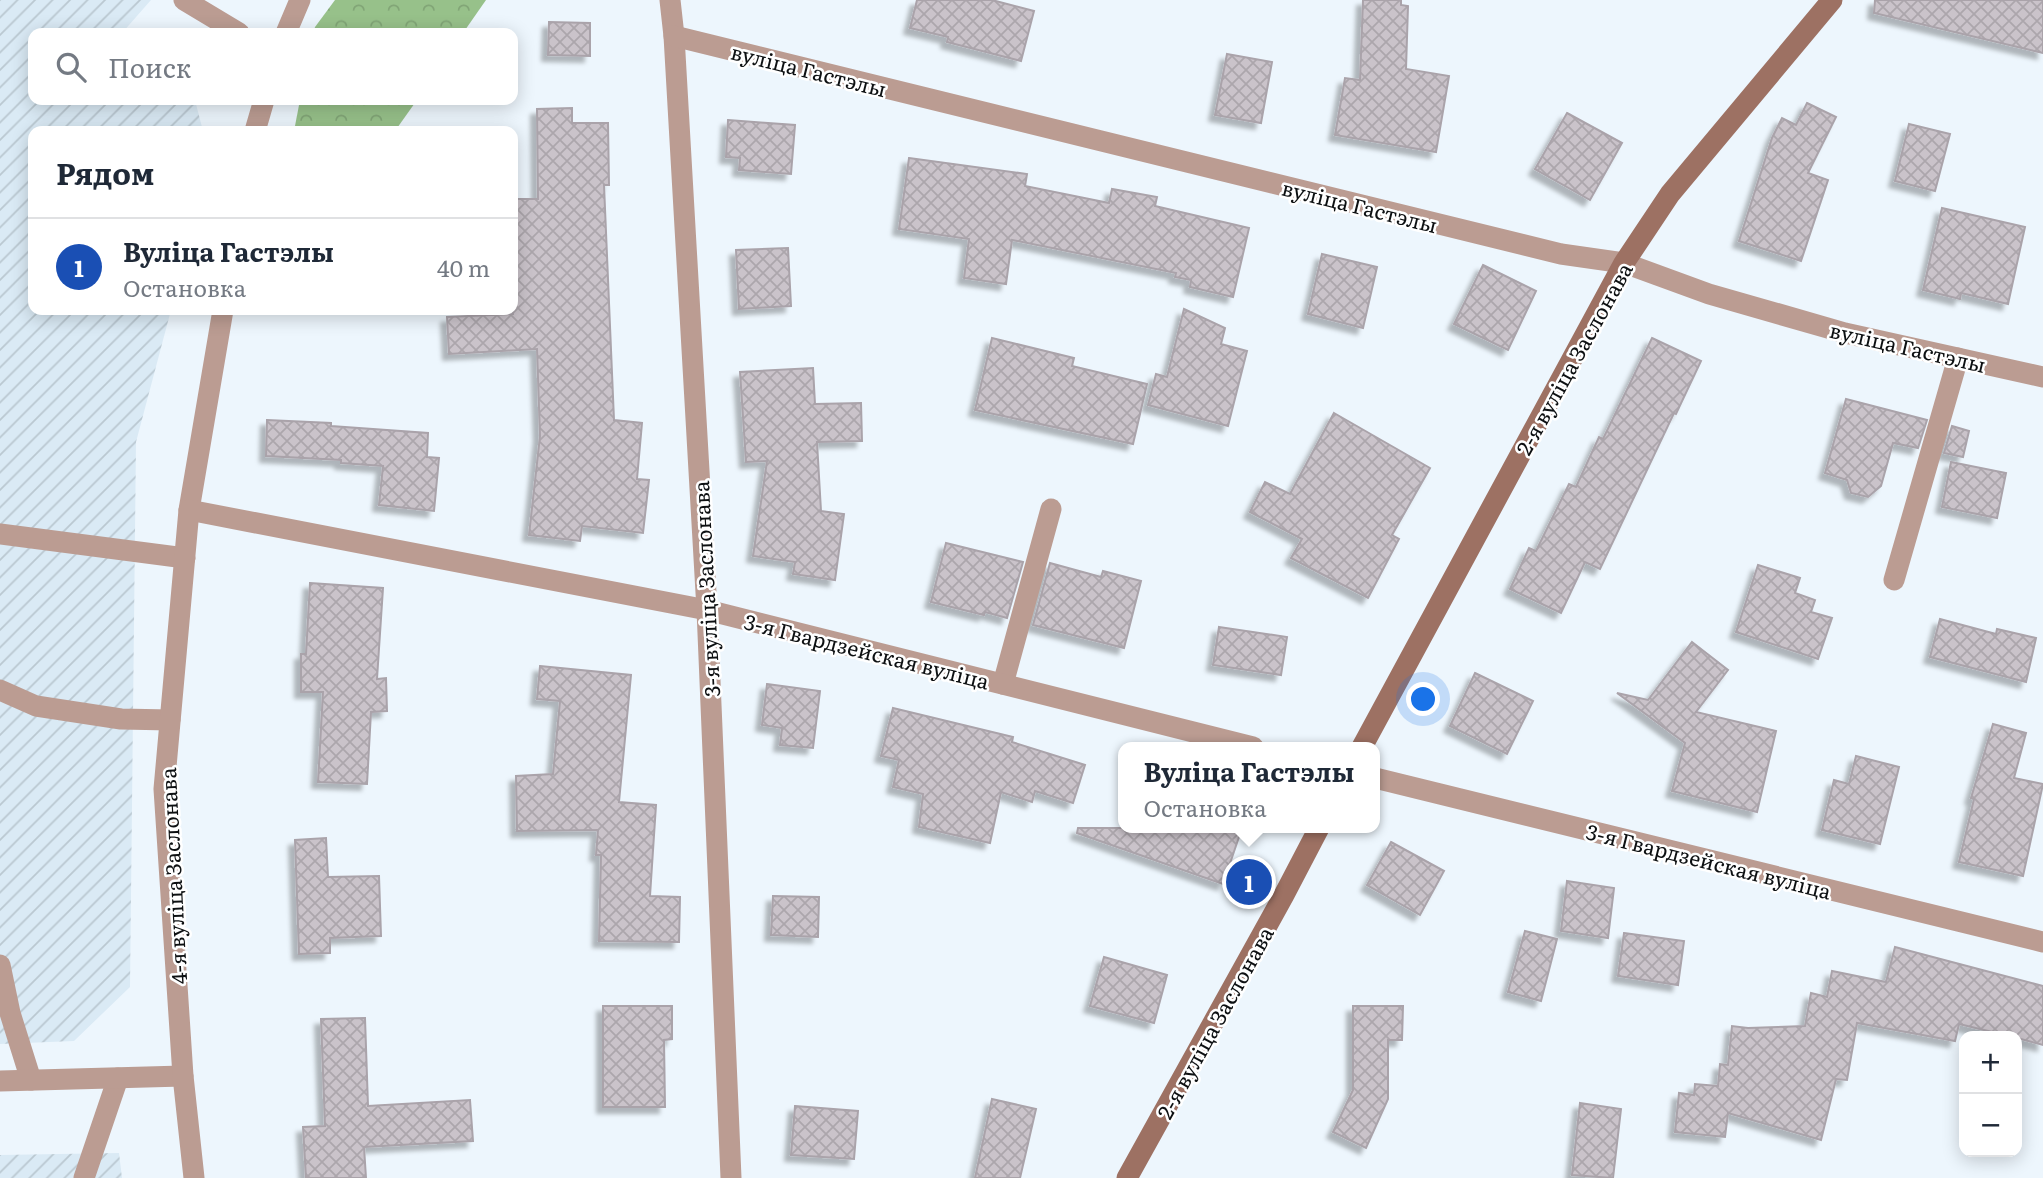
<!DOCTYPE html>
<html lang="ru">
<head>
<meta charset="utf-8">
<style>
  body { margin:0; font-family:Literata,serif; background:#f2f2f3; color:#1f2937 }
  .controls { position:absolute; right:21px; bottom:21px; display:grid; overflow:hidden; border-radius:14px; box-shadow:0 4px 18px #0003 }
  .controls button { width:63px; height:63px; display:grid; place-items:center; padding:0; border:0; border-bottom:2px solid #e0e1e3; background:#fff; color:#1f2937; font:35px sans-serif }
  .you { position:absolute; left:1424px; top:700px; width:24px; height:24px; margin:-18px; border:5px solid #fff; border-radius:50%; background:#1a73e8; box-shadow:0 0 0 10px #1a73e833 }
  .badge { display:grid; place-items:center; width:46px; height:46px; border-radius:50%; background:#b45309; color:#fff; font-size:23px; font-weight:700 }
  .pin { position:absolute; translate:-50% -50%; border:4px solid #fff; box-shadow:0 2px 7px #0006 }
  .popup { position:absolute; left:1118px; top:742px; width:262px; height:91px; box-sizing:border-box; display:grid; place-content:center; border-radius:14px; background:#fff; filter:drop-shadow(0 2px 5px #0005); font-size:23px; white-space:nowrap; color:#747a83 }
  .popup b { font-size:26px; color:#1f2937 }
  .popup::after { content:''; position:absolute; left:50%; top:100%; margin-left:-14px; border:14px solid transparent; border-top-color:#fff }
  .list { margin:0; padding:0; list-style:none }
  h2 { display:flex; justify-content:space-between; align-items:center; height:91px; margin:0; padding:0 28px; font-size:30px }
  h2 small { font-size:23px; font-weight:400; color:#747a83 }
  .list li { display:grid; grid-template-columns:46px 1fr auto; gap:21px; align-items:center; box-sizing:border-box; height:98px; padding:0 28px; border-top:2px solid #e0e1e3 }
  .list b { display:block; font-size:26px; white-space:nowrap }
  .list p { margin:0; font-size:23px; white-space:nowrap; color:#747a83 }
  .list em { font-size:23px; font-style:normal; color:#747a83 }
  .icon { flex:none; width:38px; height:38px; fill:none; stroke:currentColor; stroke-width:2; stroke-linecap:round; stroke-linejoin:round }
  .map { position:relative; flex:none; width:2043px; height:1178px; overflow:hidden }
  .search { position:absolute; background:#fff; box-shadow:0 4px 18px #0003; left:28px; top:28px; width:490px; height:77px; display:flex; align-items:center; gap:18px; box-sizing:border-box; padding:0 24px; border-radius:14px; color:#747a83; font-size:26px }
  .panel { position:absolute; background:#fff; box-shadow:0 4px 18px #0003; left:28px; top:126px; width:490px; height:189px; border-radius:14px }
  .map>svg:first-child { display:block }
  .industrial { fill:url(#industrial-furrows) }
  .forest { fill:url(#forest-crowns) }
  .building { fill:url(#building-cross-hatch); stroke:#aaa3aa; stroke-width:2; filter:url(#shadow) }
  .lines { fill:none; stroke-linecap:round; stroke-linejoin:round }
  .lane { stroke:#bb9c92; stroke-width:21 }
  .street { stroke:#bb9c92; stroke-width:21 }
  .secondary { stroke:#9d7163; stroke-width:21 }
  .labels { text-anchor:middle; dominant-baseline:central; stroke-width:5; stroke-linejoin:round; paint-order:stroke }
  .street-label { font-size:21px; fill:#0d1012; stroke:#fff }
</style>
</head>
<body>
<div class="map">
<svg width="2043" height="1178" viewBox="0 0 2043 1178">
  <defs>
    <pattern id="industrial-furrows" width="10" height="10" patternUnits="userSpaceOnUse" patternTransform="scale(1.75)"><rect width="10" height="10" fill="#daeaf5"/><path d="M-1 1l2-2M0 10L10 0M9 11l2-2" fill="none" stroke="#bac8d1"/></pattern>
    <pattern id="forest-crowns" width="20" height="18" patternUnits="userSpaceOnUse" patternTransform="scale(1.75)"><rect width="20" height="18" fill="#97c18a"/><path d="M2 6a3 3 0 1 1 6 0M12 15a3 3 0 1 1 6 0" fill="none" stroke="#81a576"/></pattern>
    <pattern id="building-cross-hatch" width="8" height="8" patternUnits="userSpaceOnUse" patternTransform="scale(1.75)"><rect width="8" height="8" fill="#cac3ca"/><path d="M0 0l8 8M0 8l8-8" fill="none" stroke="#aca6ac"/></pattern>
    <filter id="shadow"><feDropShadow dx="-6" dy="6" stdDeviation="2" flood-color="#0004"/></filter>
  </defs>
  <rect width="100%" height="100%" fill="#edf6fd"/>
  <g class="industrial">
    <polygon points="0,0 151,0 122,33 33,33 33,100 190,100 196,104 203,131 33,131 33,310 171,310 136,442 130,987 74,1041 0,1044"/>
    <polygon points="119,1153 122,1178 0,1178 0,1155"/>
  </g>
  <g class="forest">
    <polygon points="335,0 486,0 463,33 313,33 315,27"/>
    <polygon points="300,100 417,100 395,131 294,131"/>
  </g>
  <g class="building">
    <polygon points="917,0 992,0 1034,11 1021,61 947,42 948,37 910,28"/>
    <polygon points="1363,0 1401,0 1401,5 1408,6 1406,69 1449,76 1436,152 1335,135 1345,78 1360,80"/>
    <polygon points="1875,0 2043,0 2043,53 1874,13"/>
    <polygon points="549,22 590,23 590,56 548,55"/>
    <polygon points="1227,54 1272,62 1261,123 1215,115"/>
    <polygon points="1807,103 1836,117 1808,173 1828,180 1801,261 1739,241 1772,138 1782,118 1796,125"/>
    <polygon points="572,108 572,123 608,123 609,185 604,185 614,420 642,423 637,479 649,480 643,533 582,526 580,541 529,535 540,436 537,349 449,354 447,317 513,314 513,199 538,199 537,109"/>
    <polygon points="1567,113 1622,143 1590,200 1535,169"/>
    <polygon points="728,120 795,125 791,174 739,170 740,158 726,157"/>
    <polygon points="1909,124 1950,134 1935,191 1895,181"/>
    <polygon points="909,158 1027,174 1025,186 1109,203 1112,189 1157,197 1155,206 1249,228 1233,297 1190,287 1191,280 1175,277 1176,273 1012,240 1006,284 964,278 969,239 899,229"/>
    <polygon points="1942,208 2025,227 2008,304 1961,293 1960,299 1923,290"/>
    <polygon points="788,248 791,306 739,309 736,250"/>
    <polygon points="1322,254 1377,267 1363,328 1308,314"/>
    <polygon points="1483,265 1536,291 1508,350 1454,324"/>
    <polygon points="1184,309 1225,328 1221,344 1247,351 1228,426 1148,405 1156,374 1167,377"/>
    <polygon points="992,338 1074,358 1072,366 1147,384 1133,444 975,410"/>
    <polygon points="1652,338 1701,361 1676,414 1674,413 1600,569 1585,562 1561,613 1510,589 1529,548 1536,551 1569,484 1576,487 1599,437 1603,439"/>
    <polygon points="813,368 815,404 861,403 862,441 817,442 821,511 844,514 835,580 793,574 795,562 753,556 767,461 746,462 740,372"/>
    <polygon points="1846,399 1927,420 1918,448 1893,443 1881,486 1868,497 1851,493 1847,480 1825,473"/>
    <polygon points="1334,413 1430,468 1392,535 1399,539 1368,598 1291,558 1302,539 1250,512 1265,482 1290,494"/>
    <polygon points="267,420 331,423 331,426 428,433 427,457 439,458 434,511 379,505 383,466 341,463 341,460 266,456"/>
    <polygon points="1952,426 1969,431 1963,457 1944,453"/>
    <polygon points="1951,462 2006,473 1997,518 1942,507"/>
    <polygon points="946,543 1023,562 1007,618 985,612 984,615 931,602"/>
    <polygon points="1050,563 1101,577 1103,571 1141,581 1124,648 1033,625"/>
    <polygon points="1758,565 1800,578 1795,593 1815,600 1811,612 1832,618 1818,659 1736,632"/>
    <polygon points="310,583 383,588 377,679 386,678 387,711 371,712 367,784 318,782 323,692 301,692 301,654 306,654"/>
    <polygon points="1940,619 1996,634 1997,629 2036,638 2026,682 1930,657"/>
    <polygon points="1219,627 1287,637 1281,675 1213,665"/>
    <polygon points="1692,642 1728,670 1696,712 1776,731 1757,812 1672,791 1685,743 1617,693 1648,700"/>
    <polygon points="540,666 631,675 619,802 656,805 650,896 680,897 679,942 599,941 601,855 596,855 598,830 517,831 516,776 553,774 560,701 537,699"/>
    <polygon points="1475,673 1533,701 1507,754 1450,726"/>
    <polygon points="767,684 820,691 813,748 780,745 782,728 762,725"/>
    <polygon points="893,708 1013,737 1012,742 1085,765 1073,803 1035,791 1032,802 1001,792 990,843 919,827 923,794 893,787 899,760 881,756"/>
    <polygon points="1993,724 2026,733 2014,778 2043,784 2023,876 1959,862 1974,799 1971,798"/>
    <polygon points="1856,756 1899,767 1880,844 1822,830 1834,780 1849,784"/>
    <polygon points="1078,828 1242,828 1223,884 1077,833"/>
    <polygon points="326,838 328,877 379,876 381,936 330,938 330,953 299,954 295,840"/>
    <polygon points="1391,842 1444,871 1420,915 1367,885"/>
    <polygon points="1567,881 1614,888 1608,938 1561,931"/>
    <polygon points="773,896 819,897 818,937 771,935"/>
    <polygon points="1525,931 1557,939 1541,1001 1508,992"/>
    <polygon points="1624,933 1684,941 1678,985 1618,976"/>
    <polygon points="1895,947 2043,986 2043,1045 2017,1038 2017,1036 2009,1036 1959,1024 1955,1041 1857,1023 1847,1080 1836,1079 1821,1140 1728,1113 1725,1137 1675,1132 1679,1093 1694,1095 1695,1084 1718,1086 1720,1064 1728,1065 1732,1026 1748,1028 1805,1026 1811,993 1827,997 1832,971 1886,982"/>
    <polygon points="1104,957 1167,975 1154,1023 1090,1006"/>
    <polygon points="603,1006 672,1006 672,1039 664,1040 665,1107 603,1107"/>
    <polygon points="1353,1006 1403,1006 1402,1040 1388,1040 1388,1099 1366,1148 1333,1132 1353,1090"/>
    <polygon points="365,1018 368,1106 470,1100 473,1141 364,1147 366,1178 306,1178 303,1127 325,1126 321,1019"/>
    <polygon points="992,1099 1036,1109 1020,1178 975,1178"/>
    <polygon points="1580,1103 1621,1109 1613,1178 1572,1175"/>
    <polygon points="795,1106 858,1111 854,1159 791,1155"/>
  </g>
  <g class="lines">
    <g class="lane">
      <polyline points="184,0 239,33"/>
      <polyline points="286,33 300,0"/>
      <polyline points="255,131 264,100"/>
      <polyline points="189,510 223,310"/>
      <polyline points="0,534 185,558"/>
      <polyline points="1894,580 1958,358"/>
      <polyline points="1003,684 1051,509"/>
      <polyline points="0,690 36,706 121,719 170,720"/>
      <polyline points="0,965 10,1013 31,1080"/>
      <polyline points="84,1178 118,1078"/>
    </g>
    <g class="street">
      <polyline points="670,0 674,36 707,610 731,1178"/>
      <polyline points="674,36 1561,254 1624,263 1709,294 1845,333 2043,377"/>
      <polyline points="1375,778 2043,942"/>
      <polyline points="0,1081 183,1076"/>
      <polyline points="194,1178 183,1076 164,789 189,510 707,610 1253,747"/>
    </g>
    <g class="secondary">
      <polyline points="1362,747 1624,263 1670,194 1832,0"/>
      <polyline points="1127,1178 1284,895 1319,828"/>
    </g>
  </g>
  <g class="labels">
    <g class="street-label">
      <text transform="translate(809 69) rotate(14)">вуліца Гастэлы</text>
      <text transform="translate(1360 205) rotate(14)">вуліца Гастэлы</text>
      <text transform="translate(1908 346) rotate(13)">вуліца Гастэлы</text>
      <text transform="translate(1573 358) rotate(-61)">2-я вуліца Заслонава</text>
      <text transform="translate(705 589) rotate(-93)">3-я вуліца Заслонава</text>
      <text transform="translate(867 650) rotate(14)">3-я Гвардзейская вуліца</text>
      <text transform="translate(1709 860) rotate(14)">3-я Гвардзейская вуліца</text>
      <text transform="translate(172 876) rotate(-93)">4-я вуліца Заслонава</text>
      <text transform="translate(1214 1022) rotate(-61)">2-я вуліца Заслонава</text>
    </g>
  </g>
</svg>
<div class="controls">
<button>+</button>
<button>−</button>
</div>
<div class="you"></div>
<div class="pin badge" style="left:1249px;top:882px;background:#1a4fb4">1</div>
<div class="popup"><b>Вуліца Гастэлы</b>Остановка</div>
<div class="search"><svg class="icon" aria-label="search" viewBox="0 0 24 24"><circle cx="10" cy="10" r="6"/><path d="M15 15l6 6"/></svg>Поиск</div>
<section class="panel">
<h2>Рядом<small></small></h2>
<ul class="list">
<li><span class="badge" style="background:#1a4fb4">1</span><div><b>Вуліца Гастэлы</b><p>Остановка</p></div><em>40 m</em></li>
</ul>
</section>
</div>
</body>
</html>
